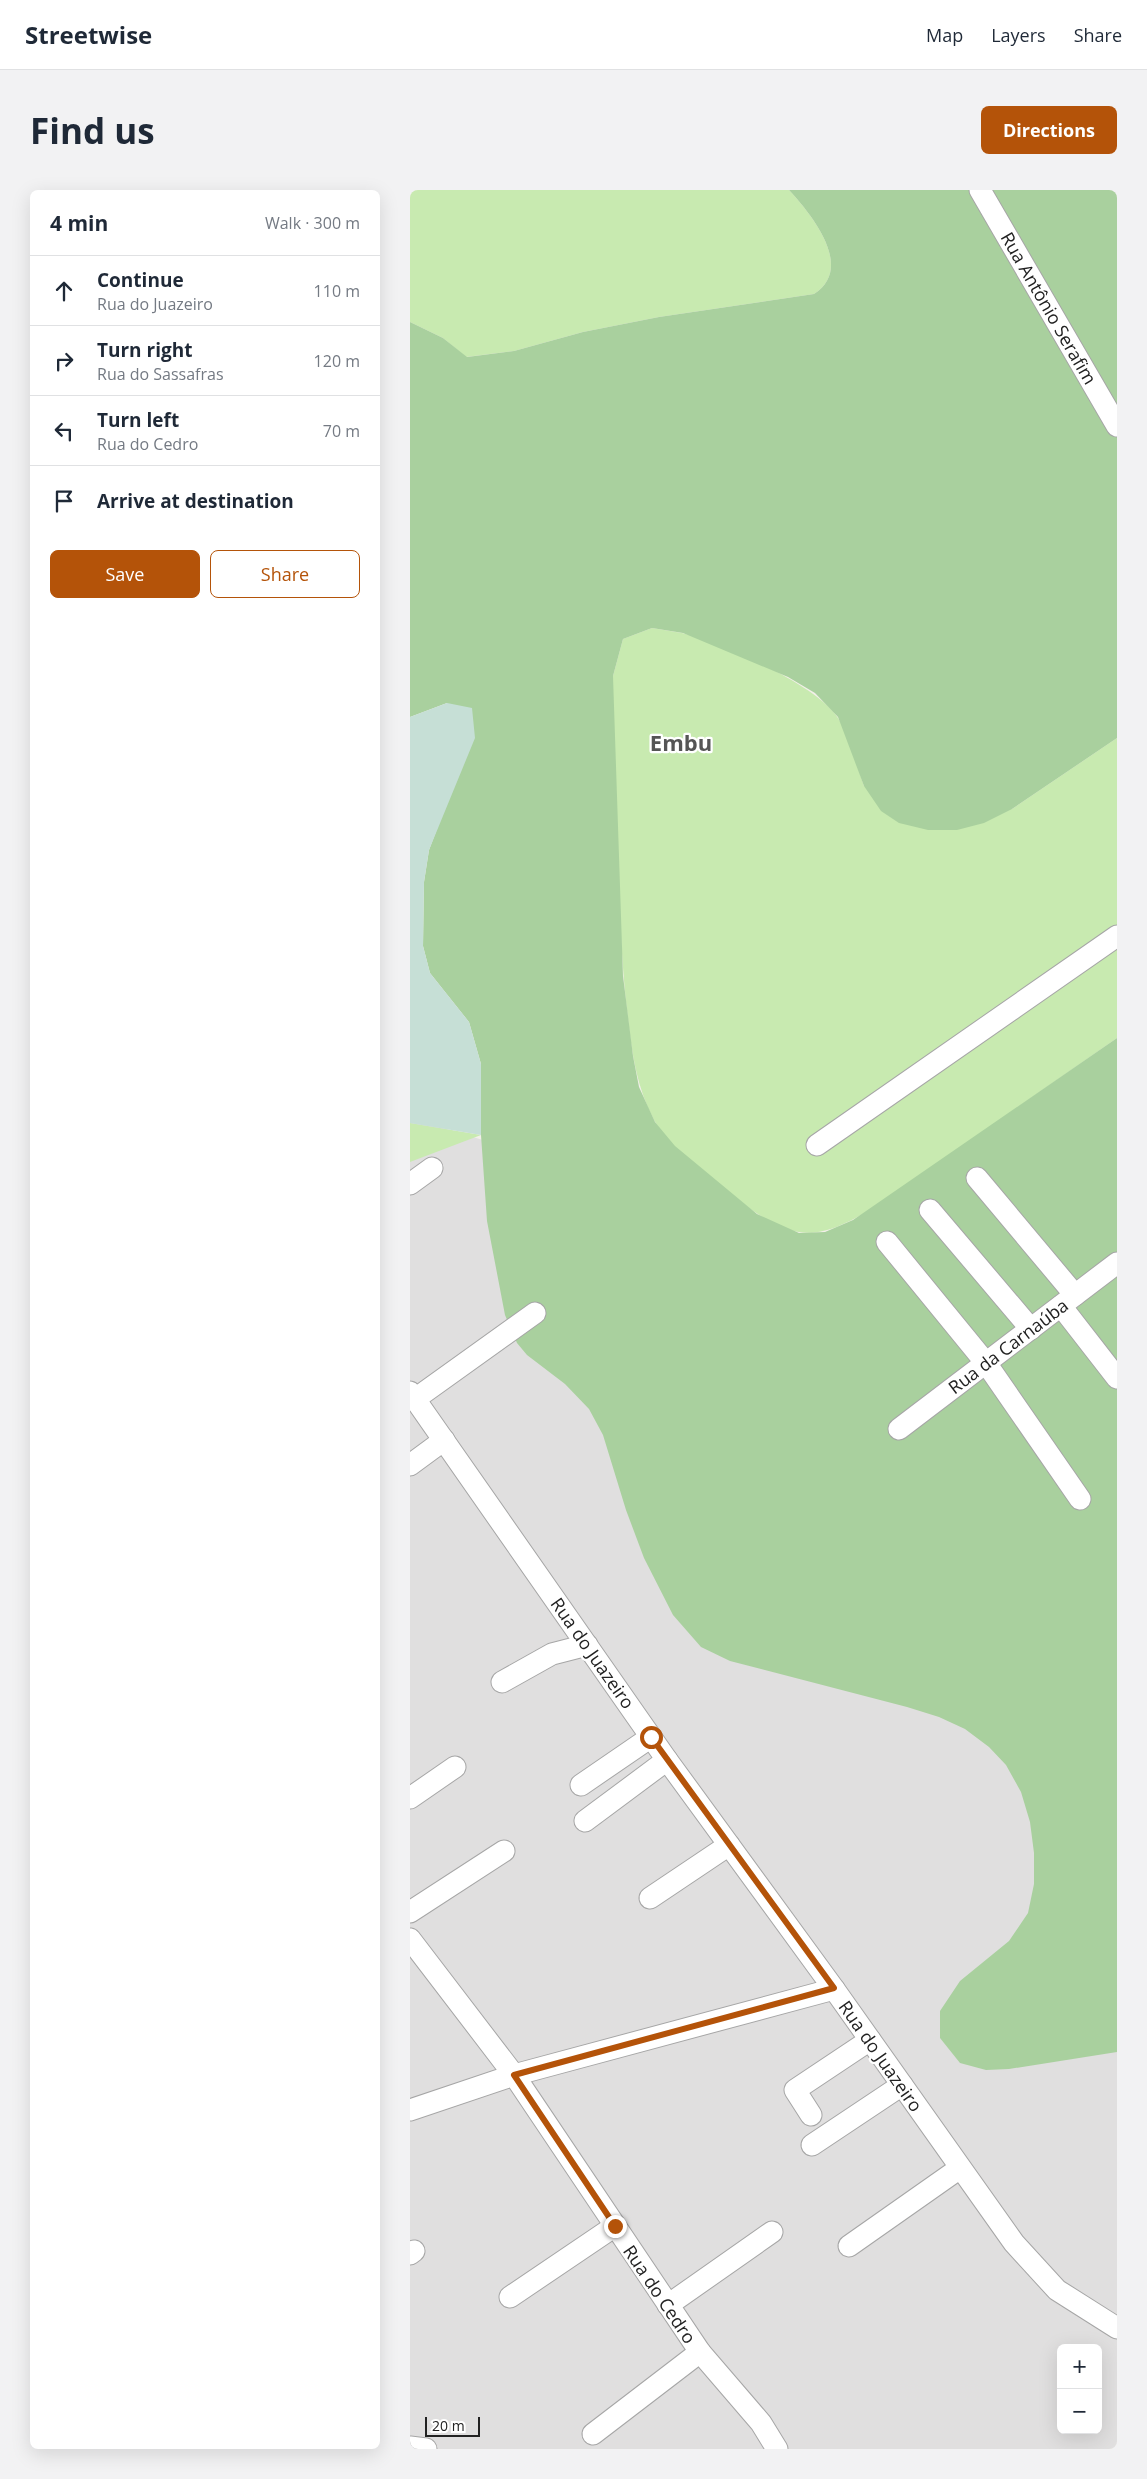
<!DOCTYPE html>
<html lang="en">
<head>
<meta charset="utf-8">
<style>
  body { margin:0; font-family:"Open Sans",sans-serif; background:#f2f2f3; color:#1f2937 }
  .controls { position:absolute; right:15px; bottom:15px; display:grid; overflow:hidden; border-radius:8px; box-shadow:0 5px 20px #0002 }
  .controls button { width:45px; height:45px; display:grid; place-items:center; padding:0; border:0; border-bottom:1px solid #e0e1e3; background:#fff; color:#1f2937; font:25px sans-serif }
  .scale { position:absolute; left:15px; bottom:12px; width:55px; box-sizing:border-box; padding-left:5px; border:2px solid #222; border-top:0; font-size:14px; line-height:18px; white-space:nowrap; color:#222; -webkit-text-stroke:4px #fff; paint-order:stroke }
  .stop { position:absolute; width:15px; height:15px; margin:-11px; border:4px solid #b45309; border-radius:50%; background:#fff }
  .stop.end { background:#b45309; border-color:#fff; box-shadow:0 1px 5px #0008 }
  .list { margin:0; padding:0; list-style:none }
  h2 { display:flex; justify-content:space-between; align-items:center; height:65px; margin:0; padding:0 20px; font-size:21px }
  h2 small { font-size:16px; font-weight:400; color:#747a83 }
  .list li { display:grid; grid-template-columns:32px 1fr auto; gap:15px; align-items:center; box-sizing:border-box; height:70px; padding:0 20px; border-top:1px solid #e0e1e3 }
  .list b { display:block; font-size:19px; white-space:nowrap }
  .list p { margin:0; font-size:16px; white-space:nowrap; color:#747a83 }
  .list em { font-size:16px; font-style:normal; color:#747a83 }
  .actions { display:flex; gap:10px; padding:15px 20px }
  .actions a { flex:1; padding:11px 0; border:1px solid #b45309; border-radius:8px; text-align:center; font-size:18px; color:#b45309 }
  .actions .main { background:#b45309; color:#fff }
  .icon { flex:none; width:28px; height:28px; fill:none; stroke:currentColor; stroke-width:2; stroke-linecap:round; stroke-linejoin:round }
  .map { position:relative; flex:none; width:707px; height:2259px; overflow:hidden; border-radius:8px }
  header { display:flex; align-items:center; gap:30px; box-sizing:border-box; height:70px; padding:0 25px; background:#fff; border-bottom:1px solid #e0e1e3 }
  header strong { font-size:24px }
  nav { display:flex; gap:28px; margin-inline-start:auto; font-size:18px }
  .intro { display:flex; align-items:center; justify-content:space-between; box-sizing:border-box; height:120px; padding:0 30px }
  h1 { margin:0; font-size:35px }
  .button { padding:12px 22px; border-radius:8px; background:#b45309; color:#fff; font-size:18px; font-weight:700 }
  main { display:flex; gap:30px; padding:0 30px }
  aside { flex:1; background:#fff; border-radius:8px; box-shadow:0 5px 20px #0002 }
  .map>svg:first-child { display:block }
  .residential { fill:#e0dfdf; fill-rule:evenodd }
  .grass { fill:#c8eab0 }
  .forest { fill:#a9d09e }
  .wetland { fill:#c6dfd6 }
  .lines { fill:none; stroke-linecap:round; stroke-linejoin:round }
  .street-casing { stroke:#a6a6a6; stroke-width:23 }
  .street { stroke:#fff; stroke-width:21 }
  .route { stroke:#b45309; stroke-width:6 }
  .labels { text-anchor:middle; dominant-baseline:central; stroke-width:4.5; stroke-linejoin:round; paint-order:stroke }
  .street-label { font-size:18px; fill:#222; stroke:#fff }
  .district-label { font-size:22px; font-weight:bold; fill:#555; stroke:#fff }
</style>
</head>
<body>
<header>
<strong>Streetwise</strong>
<nav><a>Map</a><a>Layers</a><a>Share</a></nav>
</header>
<div class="intro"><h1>Find us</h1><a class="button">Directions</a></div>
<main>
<aside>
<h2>4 min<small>Walk · 300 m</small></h2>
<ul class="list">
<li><svg class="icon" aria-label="ahead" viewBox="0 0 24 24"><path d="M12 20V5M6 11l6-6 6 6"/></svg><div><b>Continue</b><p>Rua do Juazeiro</p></div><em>110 m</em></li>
<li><svg class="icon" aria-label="right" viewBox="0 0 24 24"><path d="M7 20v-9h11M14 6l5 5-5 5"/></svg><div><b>Turn right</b><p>Rua do Sassafras</p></div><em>120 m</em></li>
<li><svg class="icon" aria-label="left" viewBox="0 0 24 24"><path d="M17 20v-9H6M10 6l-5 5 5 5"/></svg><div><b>Turn left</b><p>Rua do Cedro</p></div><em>70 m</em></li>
<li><svg class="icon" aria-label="arrive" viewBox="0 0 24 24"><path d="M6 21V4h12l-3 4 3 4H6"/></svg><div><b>Arrive at destination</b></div></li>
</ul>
<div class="actions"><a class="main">Save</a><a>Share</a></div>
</aside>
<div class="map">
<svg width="707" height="2259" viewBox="0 0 707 2259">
  <rect width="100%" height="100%" fill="#f2efe9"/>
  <path class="residential" d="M0,928L145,972L707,1326V2259H0ZM651,2158H688V2240H651Z"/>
  <g class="grass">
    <path d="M0,0H379C402,25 445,78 404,104L249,127L173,142L104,161L56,167L33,148L0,132Z"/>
    <path d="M242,438C252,440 262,441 272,443C310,452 408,495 428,528C439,544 447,576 454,596L602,619L707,548V848L471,1013C409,1052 385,1055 326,1008C298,985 262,962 244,930C227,898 222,864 218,829C212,780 210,731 208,682C206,617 202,551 203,486L213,449Z"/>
    <polygon points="0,933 71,945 0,972"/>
  </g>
  <path class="forest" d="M379,0H707V548L602,619L574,633L547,640H518L489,633L471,621L454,596L428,527L405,503L378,487L273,443L242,438L213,449L203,486L213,786L223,866L229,897L245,932L265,956L347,1024L389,1043L415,1042L443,1030L707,848V1862L599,1879L576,1880L550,1873L530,1848V1821L550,1791L599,1751L618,1723L624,1694V1663L620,1632L611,1602L596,1575L579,1557L555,1539L529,1527L497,1517L320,1471L291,1457L263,1425L234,1368L216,1320L193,1245L179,1219L155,1194L117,1165L107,1153L95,1125L77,1031L71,945V874L59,832L20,783L13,756L14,692L19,660L36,615L37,513L0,527V132L33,148L57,167L104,161L173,142L249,127L404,104C445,78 402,25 379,0Z"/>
  <polygon class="wetland" points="37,513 62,518 65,548 19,660 14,692 13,756 20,783 59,832 71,874 71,945 0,933 0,527"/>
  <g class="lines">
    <defs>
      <g id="street">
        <polyline points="570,0 707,236"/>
        <polyline points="407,955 707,746"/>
        <polyline points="567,988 665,1105"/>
        <polyline points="0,994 22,978"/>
        <polyline points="520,1020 621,1139"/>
        <polyline points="477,1052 576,1173 670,1309"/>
        <polyline points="651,1116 707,1188"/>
        <polyline points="0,1202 257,1570 424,1799 604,2053 647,2100 707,2138"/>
        <polyline points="5,1209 125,1123"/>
        <polyline points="489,1239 707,1073"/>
        <polyline points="0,1275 34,1250"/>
        <polyline points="92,1492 142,1464 177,1455"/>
        <polyline points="171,1595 241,1547"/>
        <polyline points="0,1608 45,1577"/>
        <polyline points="175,1631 257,1570"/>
        <polyline points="240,1708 319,1655"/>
        <polyline points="0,1722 94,1661"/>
        <polyline points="0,1749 104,1885 290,2162 351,2233 367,2259"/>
        <polyline points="0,1920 104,1885 424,1799"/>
        <polyline points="401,1925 385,1900 460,1850"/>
        <polyline points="402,1955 492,1895"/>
        <polyline points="439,2056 550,1978"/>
        <polyline points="0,2064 4,2061"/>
        <polyline points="100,2107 205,2036"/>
        <polyline points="258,2115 362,2042"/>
        <polyline points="183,2244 290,2162"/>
        <polyline points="0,2257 16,2259"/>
      </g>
    </defs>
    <use href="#street" class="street-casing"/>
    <use href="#street" class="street"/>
  </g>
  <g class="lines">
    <polyline class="route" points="205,2036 104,1885 424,1798 241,1547"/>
  </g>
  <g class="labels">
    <g class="street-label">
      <text transform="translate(639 118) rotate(60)">Rua Antônio Serafim</text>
      <text transform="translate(598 1156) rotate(-37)">Rua da Carnaúba</text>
      <text transform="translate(183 1463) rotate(55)">Rua do Juazeiro</text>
      <text transform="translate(471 1866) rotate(55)">Rua do Juazeiro</text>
      <text transform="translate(250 2104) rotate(56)">Rua do Cedro</text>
    </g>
    <g class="district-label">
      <text x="271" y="552">Embu</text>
    </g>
  </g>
</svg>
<div class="controls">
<button>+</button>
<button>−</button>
</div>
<div class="scale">20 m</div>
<div class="stop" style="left:241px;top:1547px"></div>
<div class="stop end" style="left:205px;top:2036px"></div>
</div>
</main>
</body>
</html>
